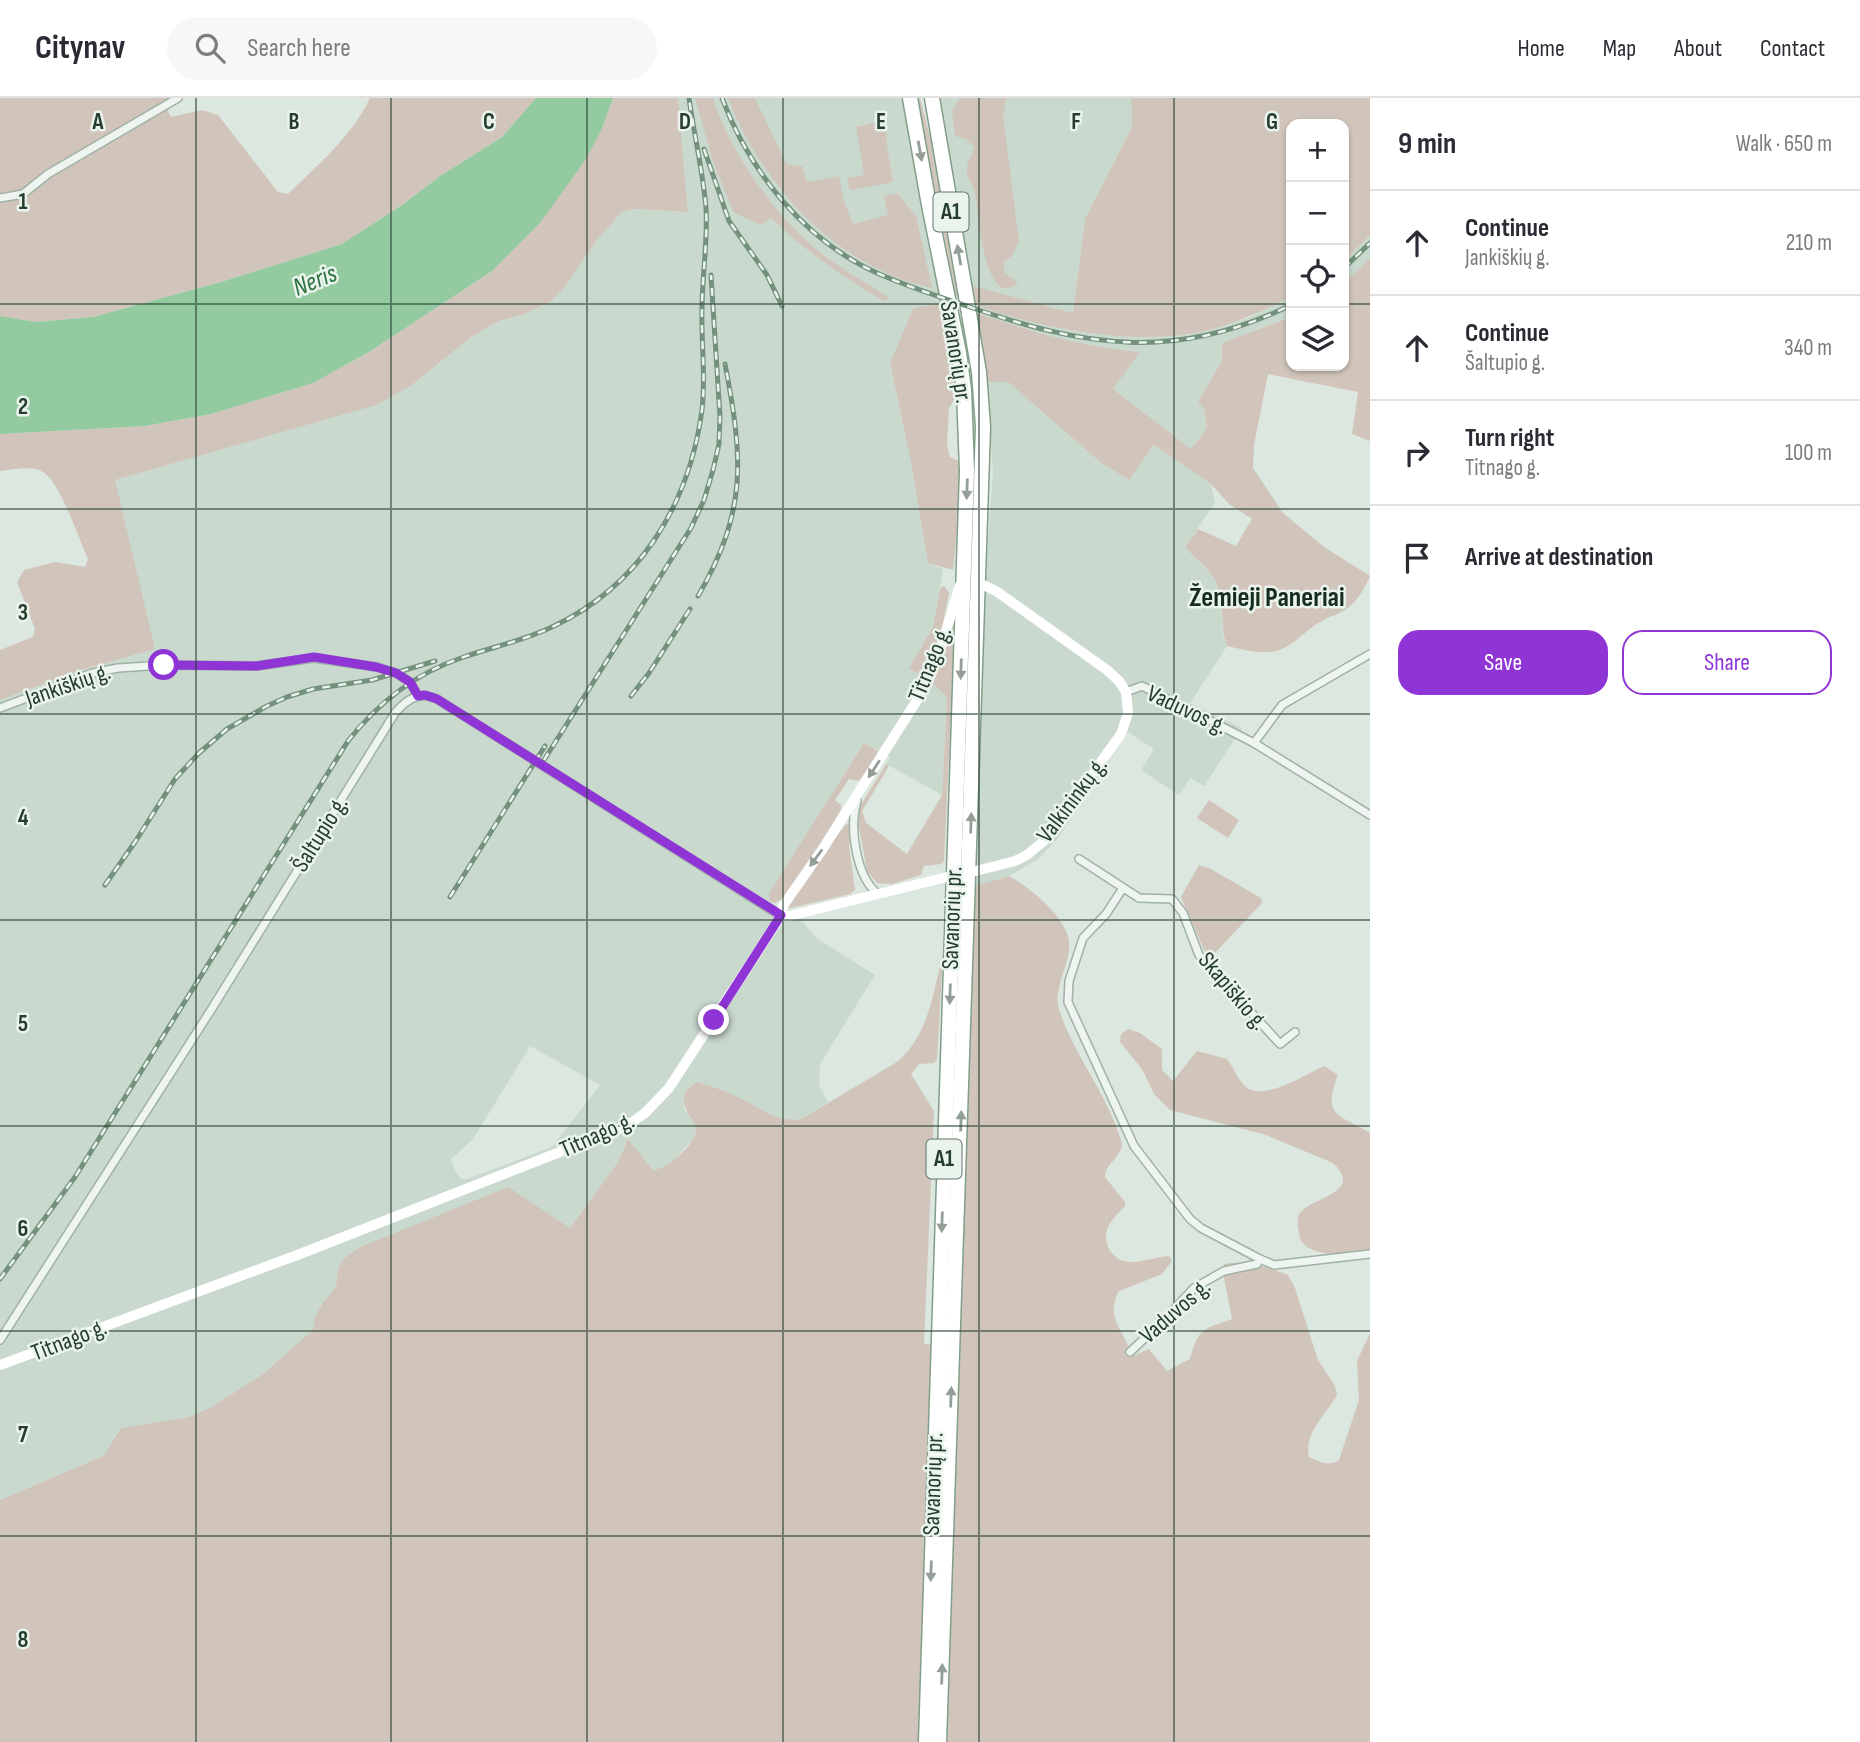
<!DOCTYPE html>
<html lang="en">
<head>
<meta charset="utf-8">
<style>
  body { margin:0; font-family:"Sofia Sans Condensed",sans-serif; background:#f7f7f7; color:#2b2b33 }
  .controls { position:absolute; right:21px; top:21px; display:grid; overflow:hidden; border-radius:14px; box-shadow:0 2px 5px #0004 }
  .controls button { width:63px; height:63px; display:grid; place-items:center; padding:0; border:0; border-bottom:2px solid #e1e1e2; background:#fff; color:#2b2b33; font:35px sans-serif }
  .stop { position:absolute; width:21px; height:21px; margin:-16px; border:5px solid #8f35d6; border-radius:50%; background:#fff }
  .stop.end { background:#8f35d6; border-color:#fff; box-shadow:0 2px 7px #0008 }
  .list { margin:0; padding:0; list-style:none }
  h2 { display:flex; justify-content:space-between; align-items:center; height:91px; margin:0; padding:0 28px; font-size:30px }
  h2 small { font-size:23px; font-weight:400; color:#7c7c81 }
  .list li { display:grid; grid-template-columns:46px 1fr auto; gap:21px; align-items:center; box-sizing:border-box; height:105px; padding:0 28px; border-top:2px solid #e1e1e2 }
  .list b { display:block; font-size:26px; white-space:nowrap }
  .list p { margin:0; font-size:23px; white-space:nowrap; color:#7c7c81 }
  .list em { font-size:23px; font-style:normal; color:#7c7c81 }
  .actions { display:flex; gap:14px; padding:21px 28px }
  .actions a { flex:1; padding:16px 0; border:2px solid #8f35d6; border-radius:21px; text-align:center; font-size:24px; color:#8f35d6 }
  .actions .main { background:#8f35d6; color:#fff }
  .icon { flex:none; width:38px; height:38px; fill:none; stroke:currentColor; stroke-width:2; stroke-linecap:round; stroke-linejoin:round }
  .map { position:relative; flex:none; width:1370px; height:1644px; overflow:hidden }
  header { display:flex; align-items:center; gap:42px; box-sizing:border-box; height:98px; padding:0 35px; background:#fff; border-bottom:2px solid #e1e1e2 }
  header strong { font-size:33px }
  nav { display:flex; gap:38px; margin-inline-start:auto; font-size:24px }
  .search { width:490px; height:63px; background:#f7f7f7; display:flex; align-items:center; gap:18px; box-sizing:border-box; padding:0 24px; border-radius:38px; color:#7c7c81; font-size:26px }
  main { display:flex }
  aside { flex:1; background:#fff }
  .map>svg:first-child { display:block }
  .built { fill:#c9d9ce; fill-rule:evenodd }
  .green { fill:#d1c5bb }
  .water { fill:#93ca9f }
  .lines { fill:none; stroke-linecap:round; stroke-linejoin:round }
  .street-casing { stroke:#a0b1a6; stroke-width:10 }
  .highway-casing { stroke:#819e8a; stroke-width:17 }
  .street { stroke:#eef5f0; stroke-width:7 }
  .secondary { stroke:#fff; stroke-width:10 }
  .highway { stroke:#fff; stroke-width:14 }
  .rail-casing { stroke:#73917d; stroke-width:5 }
  .rail { stroke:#eaf4ed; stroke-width:2.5; stroke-dasharray:8; stroke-linecap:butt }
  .oneway { fill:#929e96 }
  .route { stroke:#8f35d6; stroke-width:9 }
  .grid { fill:none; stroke:#243d2d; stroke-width:2; stroke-opacity:0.55 }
  .labels { text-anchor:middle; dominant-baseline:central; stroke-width:5; stroke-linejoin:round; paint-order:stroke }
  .shield { fill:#eaf4ed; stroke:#5f7467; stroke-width:2 }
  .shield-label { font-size:23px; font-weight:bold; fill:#243d2d }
  .street-label { font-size:24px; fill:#243d2d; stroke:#eaf4ed }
  .water-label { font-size:26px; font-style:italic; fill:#2c733f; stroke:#eaf4ed }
  .quarter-label { font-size:28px; font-weight:bold; fill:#172e1f; stroke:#eaf4ed }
  .grid-label { font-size:23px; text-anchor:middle; font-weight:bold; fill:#243d2d; stroke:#eaf4ed; stroke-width:5; stroke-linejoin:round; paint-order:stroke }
</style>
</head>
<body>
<header>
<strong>Citynav</strong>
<div class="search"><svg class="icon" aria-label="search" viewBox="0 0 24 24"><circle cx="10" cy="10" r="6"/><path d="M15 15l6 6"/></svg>Search here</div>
<nav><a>Home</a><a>Map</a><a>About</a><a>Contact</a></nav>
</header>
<main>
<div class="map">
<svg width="1370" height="1644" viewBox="0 0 1370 1644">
  <rect width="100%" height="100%" fill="#dbe7df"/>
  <g class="built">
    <path d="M678,0H902L942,205L890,265L911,364L928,465L943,471L933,529L909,570L933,586L947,599L942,697L886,666L890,659L864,645L769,795L770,804L804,825L816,840L875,877L820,966L819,988L828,1004L801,1021L788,1023L776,1020L743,1001L697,984L689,988L684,1011L696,1028L694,1040L674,1062L658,1072H653L628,1041L618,1064L570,1130L360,1149L343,1161L338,1170L336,1188L322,1206L315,1219L314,1232L263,1276L210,1310L188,1319L121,1330L114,1338L111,1350L103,1358L0,1402V602L81,572L155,551L114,382L326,321L412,287L471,239L499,223L522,217L550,204L564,190L597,142L622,114L634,111L688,114ZM530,948L600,987L552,1049L468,1081H462L456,1075L451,1061L473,1041Z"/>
    <polygon points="935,0 1131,0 1132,29 1085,121 1073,215 970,187"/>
    <polygon points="1370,137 1370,160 1344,185 1344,163"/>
    <polygon points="1291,199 1291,219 1222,245 1222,261 1198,304 1204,311 1207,330 1191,351 1113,291 1139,254 1097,250 1043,237 989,220 991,213 1084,233 1162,239 1192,236 1248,220"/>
    <polygon points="987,284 1008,284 1100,364 1129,382 1154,347 1211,386 1215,405 1185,449 1212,478 1220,495 1223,536 1227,548 1190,605 1242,630 1204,688 1190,680 1179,697 1141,672 1154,651 1128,634 1058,740 1038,761 1009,778 975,788 984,498 993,375"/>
  </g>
  <g class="green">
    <path d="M0,0H169L166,9L171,19L202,12L218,17L278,94L288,96C318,67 352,38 370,0H536L502,39L440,78L402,107L342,146L221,184L93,219L36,224L0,218Z"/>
    <path d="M613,0H678L688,114L634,111L622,114L597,142L564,190L550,204L522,217L499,223L471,239L412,287L376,307L115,382L155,551L81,572L0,602V552L33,539L35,531L17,484L24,472L55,464L85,469L88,461C79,441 60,384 43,374C32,367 12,372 0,373V336L145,328L211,316L313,285L369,254L492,173L539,126L601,33Z"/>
    <path d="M695,0H713C730,56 781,127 829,161C848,175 869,186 888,199L887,202L884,203C843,179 805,153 771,120L761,127L734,115L714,67Z"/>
    <path d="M728,0H755L787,67L802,68L807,84L839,78L844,103L853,126L888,117L884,98L897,95L916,118L932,190C920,187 907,184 896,179C818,148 758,77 728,0Z"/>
    <polygon points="917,0 920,0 931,43 959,199 956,198"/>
    <path d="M960,0H1007L1003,17L1019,143L1012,158L1003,165L1005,175L1018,184L1013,189L1001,190C980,171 979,118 974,90C963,74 966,66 975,50L966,41L955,38L952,13Z"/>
    <path d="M1131,0H1370V137L1344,163V26H1291V199C1259,215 1225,230 1190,236C1127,246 1037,229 977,208L970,187L1073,215L1085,121L1132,29Z"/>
    <polygon points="886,22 887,48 893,84 852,92 849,90 847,80 864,77 856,29"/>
    <path d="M1370,160V343L1352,336L1358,294L1268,276L1254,347L1253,370L1283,415L1324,449L1370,478C1365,489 1359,501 1349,509C1341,516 1329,518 1320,524C1304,533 1294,548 1276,553C1260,557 1242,551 1227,548C1219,526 1226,498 1212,478C1205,467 1193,459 1185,449L1198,431L1236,448L1252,421L1229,406L1211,386L1154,347L1129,382L1100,364L1008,284H987L977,215C1032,234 1081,249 1140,254L1113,291L1191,351L1207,330L1204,311L1198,304L1222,262V245L1291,219V268H1344V185Z"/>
    <polygon points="942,205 958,295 949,310 947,347 950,359 961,364 958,423 953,472 928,465 911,364 890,265 913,211"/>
    <polygon points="944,488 949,495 940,539 924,580 909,570 933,529 940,490"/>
    <polygon points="956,510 944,763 941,766 924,768 921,777 892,786 877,785 867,773 857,718 859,710 886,666 889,668 862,713 866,725 907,756 942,697 947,599 933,586 944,557"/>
    <polygon points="864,645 880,654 859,683 849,681 835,702 841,707 841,711 828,737 783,801 775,805 770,804 769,795"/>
    <polygon points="1209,702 1239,722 1228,740 1197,720"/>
    <polygon points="846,726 849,727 852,739 849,748 855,792 850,796 791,810 787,809 797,789"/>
    <polygon points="1199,767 1209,770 1261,800 1262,805 1212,858 1204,852 1181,799"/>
    <path d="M1009,778C1029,789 1056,811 1066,833C1078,860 1051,886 1059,911C1072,953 1102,989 1117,1031C1118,1035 1122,1042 1122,1047C1121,1059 1105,1066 1105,1079L1125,1104V1108C1119,1114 1112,1121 1108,1129C1101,1145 1113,1164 1131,1164C1143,1164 1156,1159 1169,1158L1172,1163L1162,1176L1119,1193C1107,1216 1118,1226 1128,1247L1125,1258L1135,1257L1149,1251L1167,1273L1190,1261C1199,1229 1202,1232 1232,1221L1224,1180V1166C1246,1162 1268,1169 1288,1177L1295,1190L1318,1262L1335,1288L1337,1297C1326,1316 1303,1337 1309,1359C1320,1364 1329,1369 1339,1362L1359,1302L1357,1263L1370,1235V1644H0V1402L103,1358C112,1349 113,1339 121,1330L188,1319L210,1310L263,1276L313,1232L315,1219L322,1206L336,1188L338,1170L343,1161L360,1149L508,1089L570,1130L618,1064L628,1041L653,1072C665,1072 689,1051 694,1039C696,1036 695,1032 696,1028C685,1012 675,995 697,984C713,989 730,994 744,1002C764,1012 778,1025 801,1021L897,964C929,937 933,895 943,856L937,961L934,965L919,966L911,976L934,1013L924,1246L958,1249L975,788Z"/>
    <path d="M1128,931L1140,935L1162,951V972L1173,983L1197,953L1227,961C1233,969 1238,982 1246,989C1264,1004 1306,976 1324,968L1338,977C1322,1018 1338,1016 1370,1035V1155C1350,1156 1303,1162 1299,1136C1298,1129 1296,1121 1300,1115C1311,1099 1365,1095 1333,1065L1266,1037L1170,1012L1154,996L1142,971L1120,944L1121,936Z"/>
  </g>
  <polygon class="water" points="536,0 613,0 601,33 582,67 539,126 492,173 369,254 313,285 211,316 145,328 0,336 0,218 36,224 93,219 221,184 342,146 402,107 440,78 502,39"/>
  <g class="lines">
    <defs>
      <g id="street">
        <polyline points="0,100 23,96 48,76 178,0"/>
        <polyline points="1126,594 1142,588 1254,645 1370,717"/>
        <polyline points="0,610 93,575 118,570 164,567 256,568 314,560 377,569 396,575 410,584 418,598"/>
        <polyline points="1254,645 1282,607 1370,556"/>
        <path d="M857,703C849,729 856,779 878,796"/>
        <polyline points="1079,761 1139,800 1172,801 1183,815 1199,857 1280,946 1295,934"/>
        <polyline points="1123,790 1106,816 1083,840 1069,883 1068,904 1134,1048 1190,1121 1201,1130 1260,1161 1274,1167 1370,1156"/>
        <path d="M0,1242L211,912L395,615C407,601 419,593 437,601L781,818"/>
        <polyline points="1130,1254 1165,1221 1194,1190 1224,1173 1257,1166 1260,1161"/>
      </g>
      <g id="highway">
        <polyline points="910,0 929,107 959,255 964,292 967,373 926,1644"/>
        <polyline points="932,0 979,274 983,329 939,1644"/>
      </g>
    </defs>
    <use href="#street" class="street-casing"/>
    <use href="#highway" class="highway-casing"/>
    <use href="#street" class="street"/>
    <g class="secondary">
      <polyline points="976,773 1015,763 1027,757 1045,742 1121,636 1128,615 1126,594 1119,583 1107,572 996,493 979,485"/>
      <polyline points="781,818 789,818 947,779"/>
      <polyline points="0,1267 300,1156 598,1039 628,1027 645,1015 669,990 781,818 783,808 822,752 919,599 940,553 960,487"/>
    </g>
    <use href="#highway" class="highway"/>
    <defs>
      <g id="rail">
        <path d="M722,0C750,74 804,142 877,175C906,188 937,198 967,208C1085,249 1175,264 1291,207"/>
        <polyline points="704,51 729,123 767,177 782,208"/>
        <polyline points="1344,170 1370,145"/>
        <path d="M698,498C748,412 743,360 725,266"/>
        <polyline points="631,598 649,575 690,511"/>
        <polyline points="544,662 691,430 704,402 713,372 719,346 720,319 711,177"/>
        <polyline points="105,787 135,744 175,681 199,655 227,631 267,608 287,599 313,591 372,582 435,563"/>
        <polyline points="450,799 545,648"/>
        <path d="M0,1181L75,1079L348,643C378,605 414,576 461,560C492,549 523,543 552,529C640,488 689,407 702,312C706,279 701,244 702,211C702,178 708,143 706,110C703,74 694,36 689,0"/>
      </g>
    </defs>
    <use href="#rail" class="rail-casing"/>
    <use href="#rail" class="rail"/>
  </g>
  <defs><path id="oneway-solid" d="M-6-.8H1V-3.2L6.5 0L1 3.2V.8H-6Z" transform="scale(1.75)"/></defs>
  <g class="oneway">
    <use href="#oneway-solid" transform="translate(920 53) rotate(80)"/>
    <use href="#oneway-solid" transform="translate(959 157) rotate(-100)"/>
    <use href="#oneway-solid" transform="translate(967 391) rotate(92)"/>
    <use href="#oneway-solid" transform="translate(961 571) rotate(92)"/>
    <use href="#oneway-solid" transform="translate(874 671) rotate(123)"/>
    <use href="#oneway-solid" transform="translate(971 725) rotate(-88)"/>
    <use href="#oneway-solid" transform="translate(816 760) rotate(126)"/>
    <use href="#oneway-solid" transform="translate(950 896) rotate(92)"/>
    <use href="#oneway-solid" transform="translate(961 1023) rotate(-88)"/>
    <use href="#oneway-solid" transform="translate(942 1124) rotate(92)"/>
    <use href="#oneway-solid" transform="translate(951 1299) rotate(-88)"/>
    <use href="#oneway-solid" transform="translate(931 1473) rotate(92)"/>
    <use href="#oneway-solid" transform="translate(942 1576) rotate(-88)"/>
  </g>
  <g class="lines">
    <polyline class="route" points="164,567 257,568 314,559 376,569 396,575 410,584 418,598 425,597 437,601 781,817 714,922"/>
  </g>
  <path class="grid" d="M196,0V1644M391,0V1644M587,0V1644M783,0V1644M979,0V1644M1174,0V1644M0,206H1291M1344,206H1370M0,411H1370M0,616H1370M0,822H1370M0,1028H1370M0,1233H1370M0,1438H1370"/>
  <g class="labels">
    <g class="shield">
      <rect x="933.5" y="94.5" width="35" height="39" rx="5"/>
      <rect x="926.5" y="1041.5" width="35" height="39" rx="5"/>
    </g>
    <g class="shield-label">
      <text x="951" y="114">A1</text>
      <text x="944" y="1061">A1</text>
    </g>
    <g class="street-label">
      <text transform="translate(956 254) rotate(81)">Savanorių pr.</text>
      <text transform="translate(930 566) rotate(-68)">Titnago g.</text>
      <text transform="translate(68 587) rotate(-19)">Jankiškių g.</text>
      <text transform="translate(1187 612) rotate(25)">Vaduvos g.</text>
      <text transform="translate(1072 702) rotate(-53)">Valkininkų g.</text>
      <text transform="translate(320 736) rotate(-58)">Šaltupio g.</text>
      <text transform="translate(952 820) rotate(-88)">Savanorių pr.</text>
      <text transform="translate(1233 893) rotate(50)">Skapiškio g.</text>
      <text transform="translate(597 1037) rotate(-24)">Titnago g.</text>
      <text transform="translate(1175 1213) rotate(-41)">Vaduvos g.</text>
      <text transform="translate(69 1242) rotate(-21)">Titnago g.</text>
      <text transform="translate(933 1386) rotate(-88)">Savanorių pr.</text>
    </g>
    <g class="water-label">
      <text transform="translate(315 183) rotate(-22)">Neris</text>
    </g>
    <g class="quarter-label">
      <text x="1267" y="499">Žemieji Paneriai</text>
    </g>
  </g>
  <g class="grid-label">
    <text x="98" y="31">A</text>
    <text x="294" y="31">B</text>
    <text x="489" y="31">C</text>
    <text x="685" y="31">D</text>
    <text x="881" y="31">E</text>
    <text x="1076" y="31">F</text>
    <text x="1272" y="31">G</text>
    <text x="23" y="111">1</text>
    <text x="23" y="316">2</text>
    <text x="23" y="522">3</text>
    <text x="23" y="727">4</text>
    <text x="23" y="933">5</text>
    <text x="23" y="1138">6</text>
    <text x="23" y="1344">7</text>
    <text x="23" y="1549">8</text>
  </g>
</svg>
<div class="controls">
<button>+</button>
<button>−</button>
<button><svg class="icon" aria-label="locate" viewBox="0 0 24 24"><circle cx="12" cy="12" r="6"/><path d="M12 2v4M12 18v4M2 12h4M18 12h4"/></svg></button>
<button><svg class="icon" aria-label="layers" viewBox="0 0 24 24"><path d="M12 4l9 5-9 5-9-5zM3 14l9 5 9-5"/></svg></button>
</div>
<div class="stop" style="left:164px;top:567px"></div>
<div class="stop end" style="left:714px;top:922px"></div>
</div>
<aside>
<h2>9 min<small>Walk · 650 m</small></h2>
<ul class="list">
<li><svg class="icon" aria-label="ahead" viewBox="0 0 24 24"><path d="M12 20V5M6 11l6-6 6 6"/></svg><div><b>Continue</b><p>Jankiškių g.</p></div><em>210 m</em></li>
<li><svg class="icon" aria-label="ahead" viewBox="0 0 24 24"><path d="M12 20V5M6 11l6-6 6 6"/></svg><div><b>Continue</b><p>Šaltupio g.</p></div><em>340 m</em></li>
<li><svg class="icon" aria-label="right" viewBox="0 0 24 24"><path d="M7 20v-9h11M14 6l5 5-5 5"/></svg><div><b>Turn right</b><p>Titnago g.</p></div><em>100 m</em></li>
<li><svg class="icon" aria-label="arrive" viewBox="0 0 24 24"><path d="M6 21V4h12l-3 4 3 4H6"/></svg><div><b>Arrive at destination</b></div></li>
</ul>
<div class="actions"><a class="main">Save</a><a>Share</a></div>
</aside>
</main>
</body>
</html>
